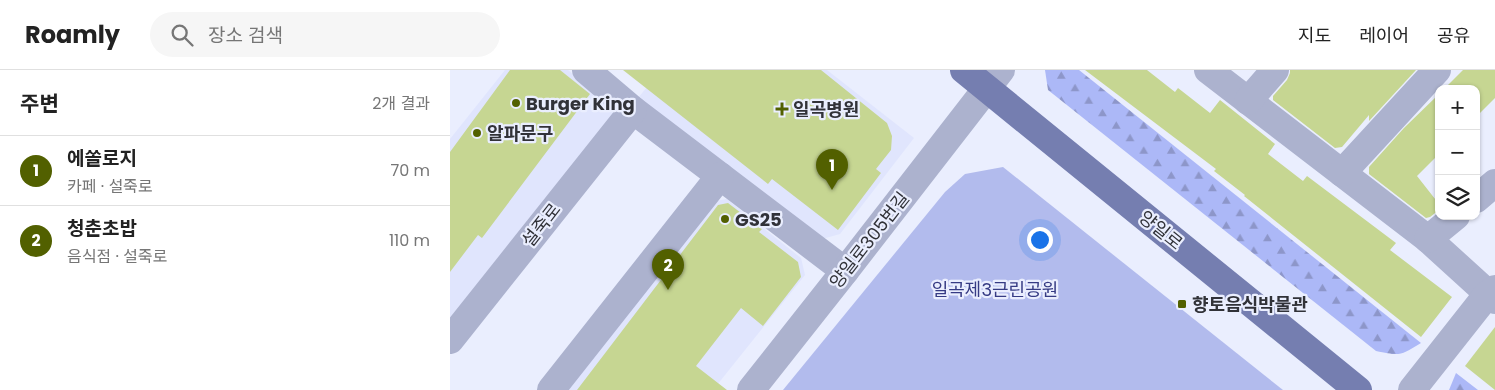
<!DOCTYPE html>
<html lang="ko">
<head>
<meta charset="utf-8">
<style>
  body { margin:0; font-family:Poppins,"Noto Sans KR",sans-serif; background:#f6f6f6; color:#222 }
  .controls { position:absolute; right:15px; top:15px; display:grid; overflow:hidden; border-radius:10px; box-shadow:0 1px 4px #0004 }
  .controls button { width:45px; height:45px; display:grid; place-items:center; padding:0; border:0; border-bottom:1px solid #e0e0e0; background:#fff; color:#222; font:25px sans-serif }
  .you { position:absolute; left:589px; top:169px; width:18px; height:18px; margin:-12px; border:4px solid #fff; border-radius:50%; background:#1a73e8; box-shadow:0 0 0 8px #1a73e833 }
  .badge { display:grid; place-items:center; width:32px; height:32px; border-radius:50%; background:#526000; color:#fff; font-size:16px; font-weight:700 }
  .pin { position:absolute; translate:-50% -41px; filter:drop-shadow(0 1px 2px #0008) }
  .pin::after { content:''; position:absolute; top:26px; width:18px; height:15px; background:inherit; clip-path:polygon(0 0,100% 0,50% 100%) }
  .list { margin:0; padding:0; list-style:none }
  h2 { display:flex; justify-content:space-between; align-items:center; height:65px; margin:0; padding:0 20px; font-size:21px }
  h2 small { font-size:16px; font-weight:400; color:#767676 }
  .list li { display:grid; grid-template-columns:32px 1fr auto; gap:15px; align-items:center; box-sizing:border-box; height:70px; padding:0 20px; border-top:1px solid #e0e0e0 }
  .list b { display:block; font-size:19px; white-space:nowrap }
  .list p { margin:0; font-size:16px; white-space:nowrap; color:#767676 }
  .list em { font-size:16px; font-style:normal; color:#767676 }
  .icon { flex:none; width:28px; height:28px; fill:none; stroke:currentColor; stroke-width:2; stroke-linecap:round; stroke-linejoin:round }
  .map { position:relative; flex:none; width:1045px; height:320px; overflow:hidden }
  header { display:flex; align-items:center; gap:30px; box-sizing:border-box; height:70px; padding:0 25px; background:#fff; border-bottom:1px solid #e0e0e0 }
  header strong { font-size:24px }
  nav { display:flex; gap:28px; margin-inline-start:auto; font-size:18px }
  .search { width:350px; height:45px; background:#f6f6f6; display:flex; align-items:center; gap:12px; box-sizing:border-box; padding:0 18px; border-radius:28px; color:#767676; font-size:19px }
  main { display:flex }
  aside { flex:1; background:#fff }
  .map>svg:first-child { display:block }
  .built { fill:#e0e5fd }
  .forest { fill:url(#forest-firs) }
  .green { fill:#b2bbed }
  .building { fill:#c6d692 }
  .lines { fill:none; stroke-linecap:round; stroke-linejoin:round }
  .minor { stroke:#acb2ce; stroke-width:28 }
  .major { stroke:#757eb0; stroke-width:28 }
  .poi-dot { fill:#526000; stroke:#eaeefe; stroke-width:2 }
  .labels { text-anchor:middle; dominant-baseline:central; stroke-width:4.5; stroke-linejoin:round; paint-order:stroke }
  .poi-label { font-size:18px; font-weight:bold; fill:#313238; stroke:#eaeefe; text-anchor:start }
  .street-label { font-size:18px; fill:#313238; stroke:#eaeefe }
  .park-label { font-size:18px; fill:#363b84; stroke:#eaeefe }
</style>
</head>
<body>
<header>
<strong>Roamly</strong>
<div class="search"><svg class="icon" aria-label="search" viewBox="0 0 24 24"><circle cx="10" cy="10" r="6"/><path d="M15 15l6 6"/></svg>장소 검색</div>
<nav><a>지도</a><a>레이어</a><a>공유</a></nav>
</header>
<main>
<aside>
<h2>주변<small>2개 결과</small></h2>
<ul class="list">
<li><span class="badge">1</span><div><b>에쏠로지</b><p>카페 · 설죽로</p></div><em>70 m</em></li>
<li><span class="badge">2</span><div><b>청춘초밥</b><p>음식점 · 설죽로</p></div><em>110 m</em></li>
</ul>
</aside>
<div class="map">
<svg width="1045" height="320" viewBox="0 0 1045 320">
  <defs>
    <pattern id="forest-firs" width="22" height="20" patternUnits="userSpaceOnUse" patternTransform="scale(1.25)"><rect width="22" height="20" fill="#acb8f7"/><path d="M5 1l3.5 6h-7zM16 11l3.5 6h-7z" fill="#8d96c9"/></pattern>
  </defs>
  <rect width="100%" height="100%" fill="#eaeefe"/>
  <g class="built">
    <polygon points="55,0 118,0 166,39 0,248 0,69"/>
    <polygon points="211,0 377,0 464,68 390,164 372,169 188,28"/>
    <polygon points="277,129 351,188 355,205 263,320 116,320 265,131"/>
  </g>
  <g class="forest">
    <path d="M595,0H629L971,273C950,286 950,286 926,281L598,20Z"/>
    <polygon points="1006,303 1028,320 999,320"/>
  </g>
  <polygon class="green" points="553,97 833,320 333,320 495,122 515,104"/>
  <g class="building">
    <polygon points="60,0 110,0 140,24 32,168 28,165 0,202 0,82"/>
    <polygon points="173,0 371,0 437,53 442,66 441,80 426,99 431,103 388,160 322,109 318,114"/>
    <polygon points="635,0 697,0 725,22 728,18 760,43 770,30 825,74 818,84 853,111 857,106 946,173 940,180 1002,227 971,267 794,126 795,125 764,101 766,99"/>
    <polygon points="840,0 966,0 919,51 919,45 892,77 885,78 823,30 823,26 837,10 840,3"/>
    <polygon points="1013,0 1045,0 1045,28 1026,47 1026,19 994,19"/>
    <polygon points="989,24 989,84 967,106 989,134 989,140 980,147 976,148 919,104 919,97 954,58"/>
    <polygon points="278,133 312,159 309,162 348,192 351,207 313,256 291,238 246,296 277,320 127,320 268,135"/>
    <polygon points="1045,257 1045,320 1015,296"/>
  </g>
  <g class="lines">
    <g class="minor">
      <polyline points="136,0 183,40 395,201"/>
      <polyline points="758,0 978,169 1045,230"/>
      <polyline points="798,31 825,0"/>
      <polyline points="892,103 987,0"/>
      <polyline points="1026,129 1045,113"/>
      <polyline points="978,169 1006,146"/>
      <polyline points="0,270 183,40"/>
      <polyline points="101,320 270,106"/>
      <polyline points="301,320 395,201 551,0"/>
      <polyline points="962,320 1037,225 1045,219"/>
    </g>
    <polyline class="major" points="514,0 908,320"/>
  </g>
  <g class="poi-dot">
    <circle cx="66" cy="33" r="5"/>
    <path d="M329.5 31.5h5v5h5v5h-5v5h-5v-5h-5v-5h5z"/>
    <circle cx="27" cy="63" r="5"/>
    <circle cx="275" cy="149" r="5"/>
    <rect x="727" y="229" width="10" height="10" rx="2.5"/>
  </g>
  <g class="labels">
    <g class="poi-label">
      <text x="76" y="33">Burger King</text>
      <text x="343" y="39">일곡병원</text>
      <text x="37" y="63">알파문구</text>
      <text x="285" y="149">GS25</text>
      <text x="742" y="234">향토음식박물관</text>
    </g>
    <g class="street-label">
      <text transform="translate(91 155) rotate(-52)">설죽로</text>
      <text transform="translate(711 160) rotate(39)">양일로</text>
      <text transform="translate(419 170) rotate(-52)">양일로305번길</text>
    </g>
    <g class="park-label">
      <text x="545" y="219">일곡제3근린공원</text>
    </g>
  </g>
</svg>
<div class="controls">
<button>+</button>
<button>−</button>
<button><svg class="icon" aria-label="layers" viewBox="0 0 24 24"><path d="M12 4l9 5-9 5-9-5zM3 14l9 5 9-5"/></svg></button>
</div>
<div class="you"></div>
<div class="pin badge" style="left:382px;top:120px">1</div>
<div class="pin badge" style="left:218px;top:220px">2</div>
</div>
</main>
</body>
</html>
